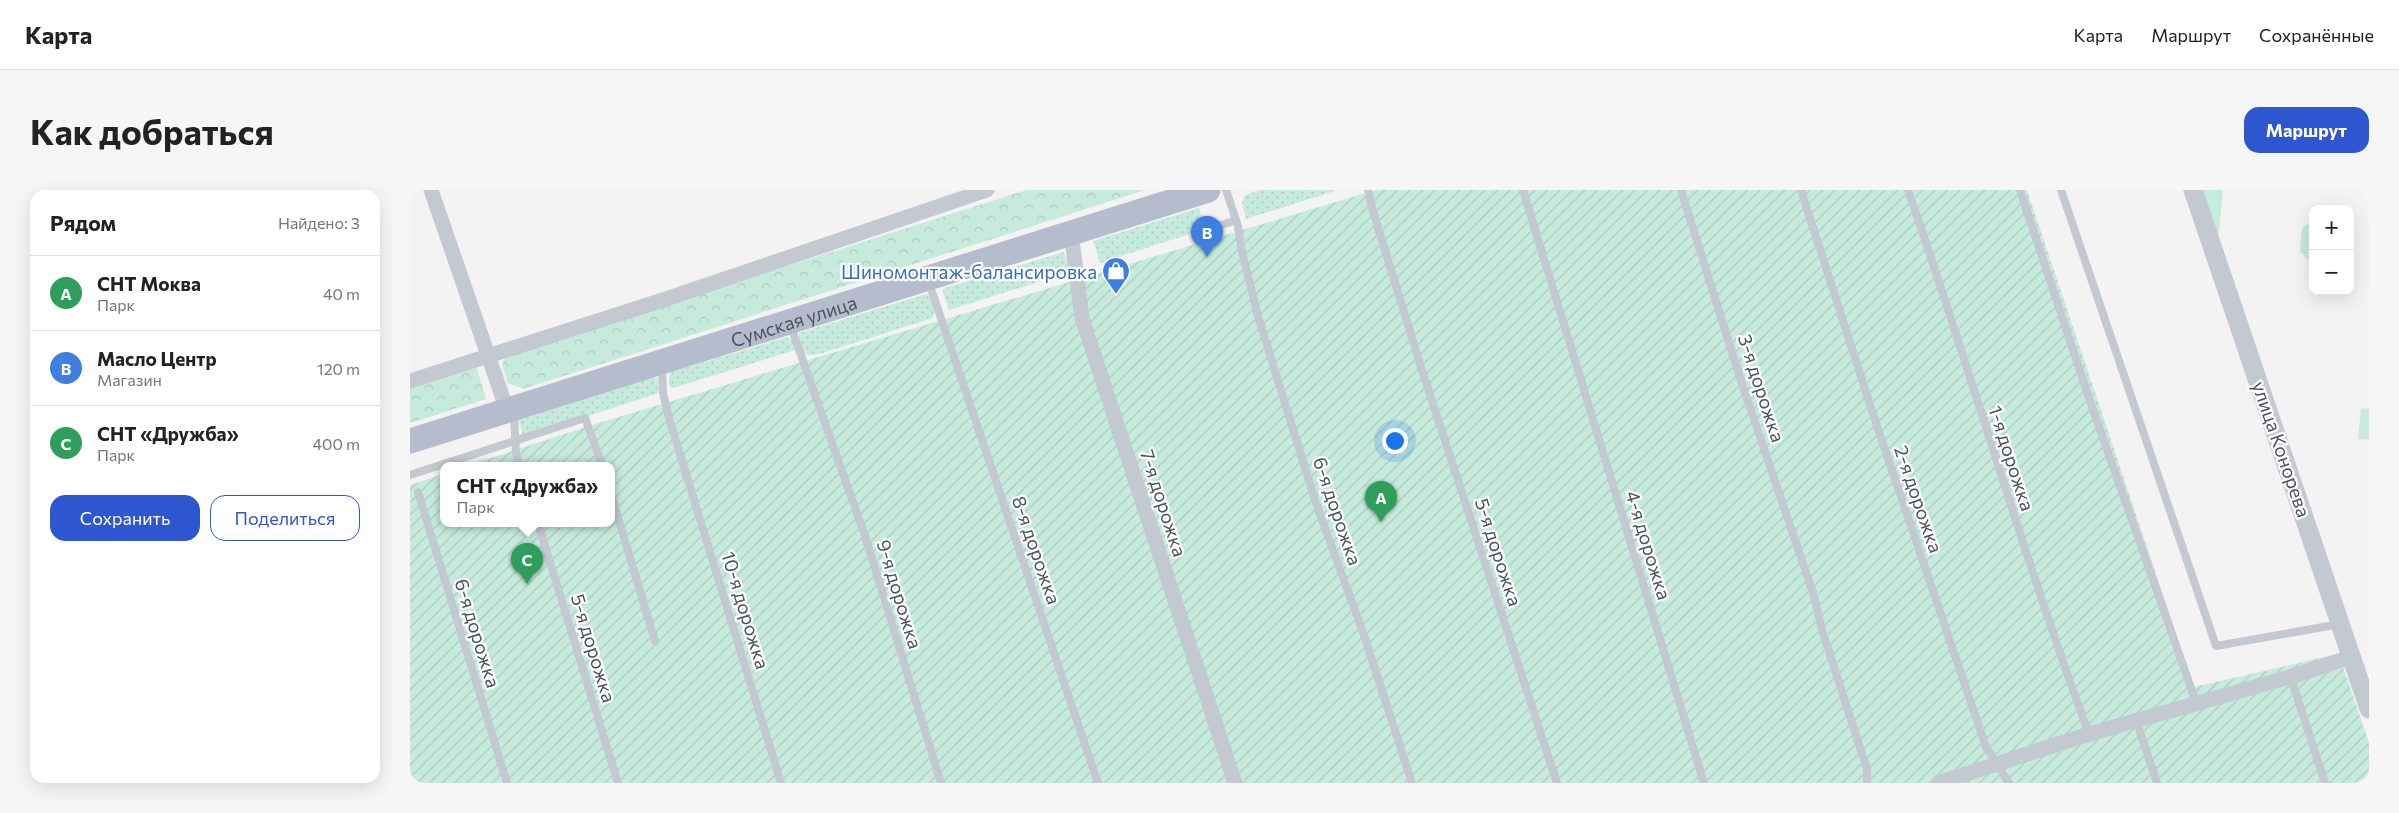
<!DOCTYPE html>
<html lang="ru">
<head>
<meta charset="utf-8">
<style>
  body { margin:0; font-family:Commissioner,sans-serif; background:#f6f6f6; color:#222 }
  .controls { position:absolute; right:15px; top:15px; display:grid; overflow:hidden; border-radius:10px; box-shadow:0 5px 20px #0002 }
  .controls button { width:45px; height:45px; display:grid; place-items:center; padding:0; border:0; border-bottom:1px solid #e0e0e0; background:#fff; color:#222; font:25px sans-serif }
  .you { position:absolute; left:984px; top:250px; width:18px; height:18px; margin:-12px; border:4px solid #fff; border-radius:50%; background:#1a73e8; box-shadow:0 0 0 8px #1a73e833 }
  .badge { display:grid; place-items:center; width:32px; height:32px; border-radius:50%; background:#2f56d1; color:#fff; font-size:16px; font-weight:700 }
  .pin { position:absolute; translate:-50% -41px; filter:drop-shadow(0 1px 2px #0008) }
  .pin::after { content:''; position:absolute; top:26px; width:18px; height:15px; background:inherit; clip-path:polygon(0 0,100% 0,50% 100%) }
  .popup { position:absolute; left:30px; top:272px; width:175px; height:65px; box-sizing:border-box; display:grid; place-content:center; border-radius:10px; background:#fff; filter:drop-shadow(0 1px 4px #0005); font-size:16px; white-space:nowrap; color:#767676 }
  .popup b { font-size:19px; color:#222 }
  .popup::after { content:''; position:absolute; left:50%; top:100%; margin-left:-10px; border:10px solid transparent; border-top-color:#fff }
  .list { margin:0; padding:0; list-style:none }
  h2 { display:flex; justify-content:space-between; align-items:center; height:65px; margin:0; padding:0 20px; font-size:21px }
  h2 small { font-size:16px; font-weight:400; color:#767676 }
  .list li { display:grid; grid-template-columns:32px 1fr auto; gap:15px; align-items:center; box-sizing:border-box; height:75px; padding:0 20px; border-top:1px solid #e0e0e0 }
  .list b { display:block; font-size:19px; white-space:nowrap }
  .list p { margin:0; font-size:16px; white-space:nowrap; color:#767676 }
  .list em { font-size:16px; font-style:normal; color:#767676 }
  .actions { display:flex; gap:10px; padding:15px 20px }
  .actions a { flex:1; padding:11px 0; border:1px solid #2f56d1; border-radius:15px; text-align:center; font-size:18px; color:#2f56d1 }
  .actions .main { background:#2f56d1; color:#fff }
  .map { position:relative; flex:none; width:1959px; height:593px; overflow:hidden; border-radius:15px }
  header { display:flex; align-items:center; gap:30px; box-sizing:border-box; height:70px; padding:0 25px; background:#fff; border-bottom:1px solid #e0e0e0 }
  header strong { font-size:24px }
  nav { display:flex; gap:28px; margin-inline-start:auto; font-size:18px }
  .intro { display:flex; align-items:center; justify-content:space-between; box-sizing:border-box; height:120px; padding:0 30px }
  h1 { margin:0; font-size:35px }
  .button { padding:12px 22px; border-radius:15px; background:#2f56d1; color:#fff; font-size:18px; font-weight:700 }
  main { display:flex; gap:30px; padding:0 30px }
  aside { flex:1; background:#fff; border-radius:15px; box-shadow:0 5px 20px #0002 }
  .map>svg:first-child { display:block }
  .grass { fill:url(#grass-dots) }
  .forest { fill:url(#forest-crowns) }
  .park { fill:#c6ebdc }
  .garden { fill:url(#garden-furrows) }
  .lines { fill:none; stroke-linecap:round; stroke-linejoin:round }
  .service { stroke:#c4c9d1; stroke-width:8 }
  .minor { stroke:#c4c9d1; stroke-width:15 }
  .tertiary { stroke:#c4c9d1; stroke-width:19 }
  .primary { stroke:#b5bccd; stroke-width:25 }
  .labels { text-anchor:middle; dominant-baseline:central; stroke-width:4.5; stroke-linejoin:round; paint-order:stroke }
  .shop-label { font-size:19px; fill:#366cbe; stroke:#fff; text-anchor:end }
  .street-label { font-size:19px; fill:#4b515d; stroke:#fff }
</style>
</head>
<body>
<header>
<strong>Карта</strong>
<nav><a>Карта</a><a>Маршрут</a><a>Сохранённые</a></nav>
</header>
<div class="intro"><h1>Как добраться</h1><a class="button">Маршрут</a></div>
<main>
<aside>
<h2>Рядом<small>Найдено: 3</small></h2>
<ul class="list">
<li><span class="badge" style="background:#2e9e5b">A</span><div><b>СНТ Моква</b><p>Парк</p></div><em>40 m</em></li>
<li><span class="badge" style="background:#3f7fe0">B</span><div><b>Масло Центр</b><p>Магазин</p></div><em>120 m</em></li>
<li><span class="badge" style="background:#2e9e5b">C</span><div><b>СНТ «Дружба»</b><p>Парк</p></div><em>400 m</em></li>
</ul>
<div class="actions"><a class="main">Сохранить</a><a>Поделиться</a></div>
</aside>
<div class="map">
<svg width="1959" height="593" viewBox="0 0 1959 593">
  <defs>
    <pattern id="grass-dots" width="8" height="8" patternUnits="userSpaceOnUse" patternTransform="scale(1.25)"><rect width="8" height="8" fill="#c6ebdc"/><path d="M2 2h.1M6 6h.1" fill="none" stroke="#accbbf" stroke-width="1.8" stroke-linecap="round"/></pattern>
    <pattern id="forest-crowns" width="20" height="18" patternUnits="userSpaceOnUse" patternTransform="scale(1.25)"><rect width="20" height="18" fill="#c6ebdc"/><path d="M2 6a3 3 0 1 1 6 0M12 15a3 3 0 1 1 6 0" fill="none" stroke="#accbbf"/></pattern>
    <pattern id="garden-furrows" width="10" height="10" patternUnits="userSpaceOnUse" patternTransform="scale(1.25)"><rect width="10" height="10" fill="#c6ebdc"/><path d="M-1 1l2-2M0 10L10 0M9 11l2-2" fill="none" stroke="#accbbf"/></pattern>
  </defs>
  <rect width="100%" height="100%" fill="#f4f2f2"/>
  <g class="grass">
    <polygon points="850,0 928,0 836,29 832,13 835,5"/>
    <polygon points="789,18 795,39 690,73 683,51"/>
    <polygon points="654,62 660,82 539,120 532,99"/>
    <path d="M516,104L522,108L525,119L523,128L409,164L398,165C391,160 387,152 389,143Z"/>
    <polygon points="377,147 382,150 385,160 263,198 259,196 259,186 261,182"/>
    <polygon points="243,187 248,189 249,203 113,247 109,230"/>
  </g>
  <g class="forest">
    <polygon points="617,0 735,0 113,199 98,193 92,175 96,165"/>
    <polygon points="66,176 76,209 0,233 0,198"/>
  </g>
  <g class="park">
    <polygon points="1793,0 1813,0 1808,49"/>
    <polygon points="1903,31 1903,75 1890,61 1892,38"/>
    <polygon points="1951,218 1959,219 1959,250 1948,249"/>
  </g>
  <polygon class="garden" points="966,0 1617,0 1784,497 1932,463 1932,474 1959,553 1959,593 0,593 0,295 33,284 33,333 201,333 201,275 59,275 182,235"/>
  <g class="lines">
    <g class="service">
      <polyline points="816,0 828,36 831,57 848,126 906,313 955,448 1002,593"/>
      <polyline points="958,0 962,18 1010,174 1147,593"/>
      <polyline points="1113,0 1294,593"/>
      <polyline points="1271,0 1332,194 1404,406 1412,440 1457,579 1457,593"/>
      <polyline points="1391,0 1466,233 1576,557 1599,593"/>
      <path d="M1498,0C1561,181 1613,365 1679,544"/>
      <polyline points="1610,0 1681,214 1786,512"/>
      <polyline points="1651,0 1806,456 1930,434"/>
      <polyline points="800,39 826,30"/>
      <polyline points="518,90 688,593"/>
      <polyline points="380,134 455,346 531,593"/>
      <polyline points="252,175 253,203 258,225 371,593"/>
      <polyline points="104,223 106,263 109,275"/>
      <polyline points="0,285 175,228 192,275"/>
      <polyline points="8,302 97,593"/>
      <polyline points="201,304 245,451"/>
      <polyline points="128,333 208,593"/>
      <polyline points="1880,485 1915,593"/>
      <polyline points="1726,530 1747,593"/>
    </g>
    <g class="minor">
      <polyline points="21,0 97,220"/>
      <polyline points="661,42 672,128 825,593"/>
      <polyline points="0,191 253,110 577,0"/>
      <polyline points="1528,593 1679,544 1880,487 1941,467"/>
    </g>
    <polyline class="tertiary" points="1783,0 1959,519"/>
    <path class="primary" id="s1" d="M0,251L798,0"/>
  </g>
  <defs>
    <symbol id="shop-pin" viewBox="-11 -11 22 30"><path d="M0 17L-7.5 6A9.5 9.5 0 1 1 7.5 6Z" fill="#3f7fe0" stroke="#fff"/><path d="M-5-2.5h2.3a2.7 3.5 0 0 1 5.4 0H5L5.5 6h-11ZM-1.5-2.5h3a1.5 2.3 0 0 0-3 0Z" fill="#fff"/></symbol>
  </defs>
  <g fill-rule="evenodd">
    <use href="#shop-pin" x="690" y="65" width="32" height="43"/>
  </g>
  <g class="labels">
    <g class="shop-label">
      <text x="687" y="81">Шиномонтаж-балансировка</text>
    </g>
    <g class="street-label">
      <text stroke="none"><textPath href="#s1" startOffset="402">Сумская улица</textPath></text>
      <text transform="translate(1352 198) rotate(72)">3-я дорожка</text>
      <text transform="translate(1872 259) rotate(71)">улица Конорева</text>
      <text transform="translate(1602 268) rotate(72)">1-я дорожка</text>
      <text transform="translate(1509 309) rotate(71)">2-я дорожка</text>
      <text transform="translate(754 313) rotate(72)">7-я дорожка</text>
      <text transform="translate(928 321) rotate(71)">6-я дорожка</text>
      <text transform="translate(1239 355) rotate(73)">4-я дорожка</text>
      <text transform="translate(627 360) rotate(71)">8-я дорожка</text>
      <text transform="translate(1089 362) rotate(72)">5-я дорожка</text>
      <text transform="translate(490 404) rotate(73)">9-я дорожка</text>
      <text transform="translate(336 420) rotate(73)">10-я дорожка</text>
      <text transform="translate(68 443) rotate(73)">6-я дорожка</text>
      <text transform="translate(184 458) rotate(73)">5-я дорожка</text>
    </g>
  </g>
</svg>
<div class="controls">
<button>+</button>
<button>−</button>
</div>
<div class="you"></div>
<div class="pin badge" style="left:971px;top:332px;background:#2e9e5b">A</div>
<div class="pin badge" style="left:797px;top:67px;background:#3f7fe0">B</div>
<div class="pin badge" style="left:117px;top:394px;background:#2e9e5b">C</div>
<div class="popup"><b>СНТ «Дружба»</b>Парк</div>
</div>
</main>
</body>
</html>
